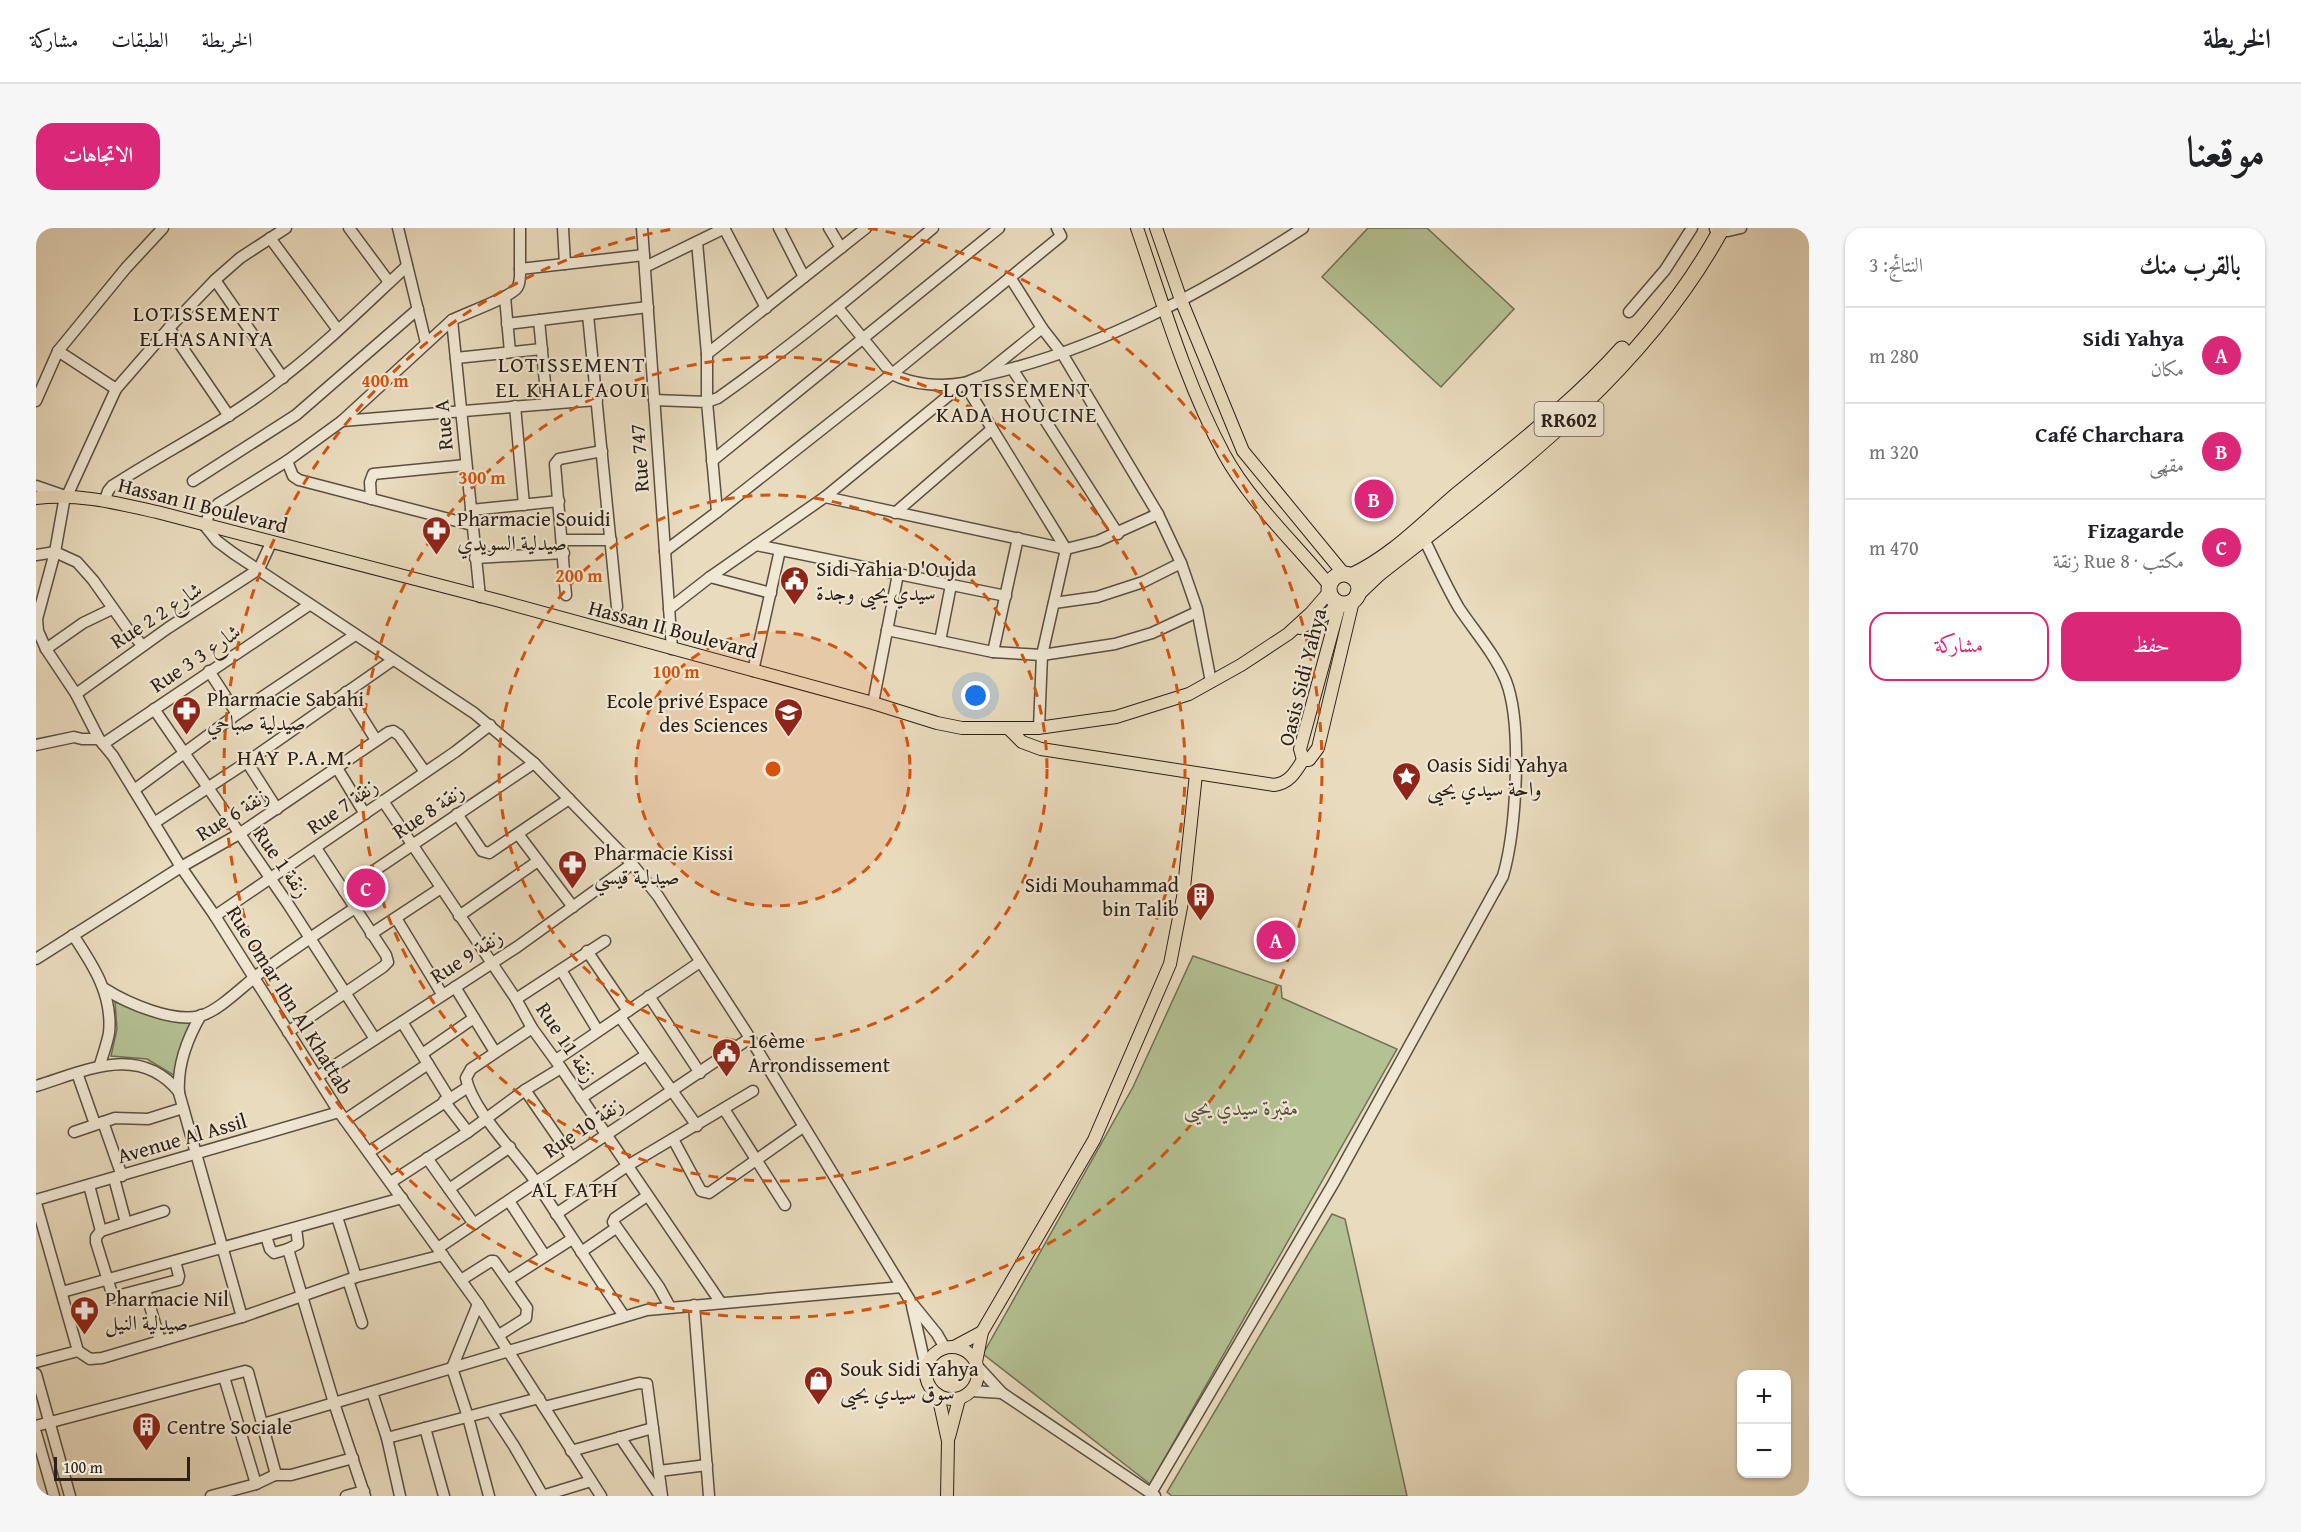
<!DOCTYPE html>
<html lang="ar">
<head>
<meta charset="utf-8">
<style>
  body { margin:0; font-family:"Gentium Book Plus",Amiri,serif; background:#f6f6f6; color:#202124; direction:rtl }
  .controls { position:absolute; right:18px; bottom:18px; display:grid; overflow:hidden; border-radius:12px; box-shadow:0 2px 4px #0004 }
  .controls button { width:54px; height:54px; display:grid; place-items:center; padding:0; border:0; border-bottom:2px solid #e0e0e0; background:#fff; color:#202124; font:30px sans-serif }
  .scale { position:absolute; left:18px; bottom:15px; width:136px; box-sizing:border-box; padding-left:6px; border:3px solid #2b201a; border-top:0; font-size:16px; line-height:21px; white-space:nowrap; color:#2b201a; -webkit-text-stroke:4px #f1e8d4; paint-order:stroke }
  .you { position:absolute; left:940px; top:468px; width:21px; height:21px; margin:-15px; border:4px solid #fff; border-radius:50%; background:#1a73e8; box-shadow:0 0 0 9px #1a73e833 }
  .badge { display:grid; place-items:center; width:39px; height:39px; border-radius:50%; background:#db2777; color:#fff; font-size:20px; font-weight:700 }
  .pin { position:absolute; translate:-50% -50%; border:3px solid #fff; box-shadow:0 2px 6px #0006 }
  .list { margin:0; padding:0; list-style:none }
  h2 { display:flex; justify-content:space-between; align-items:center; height:78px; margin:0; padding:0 24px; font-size:26px }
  h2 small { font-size:20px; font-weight:400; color:#757577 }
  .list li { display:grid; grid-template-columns:39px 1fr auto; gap:18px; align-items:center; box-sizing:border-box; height:96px; padding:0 24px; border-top:2px solid #e0e0e0 }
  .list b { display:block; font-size:22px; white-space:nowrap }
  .list p { margin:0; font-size:20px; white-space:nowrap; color:#757577 }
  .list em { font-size:20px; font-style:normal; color:#757577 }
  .actions { display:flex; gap:12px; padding:18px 24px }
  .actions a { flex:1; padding:14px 0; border:2px solid #db2777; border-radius:18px; text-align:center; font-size:21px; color:#db2777 }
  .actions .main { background:#db2777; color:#fff }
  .map { position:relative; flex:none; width:1773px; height:1268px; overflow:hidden; direction:ltr; border-radius:18px }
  header { display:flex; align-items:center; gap:36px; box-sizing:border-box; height:84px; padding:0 30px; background:#fff; border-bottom:2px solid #e0e0e0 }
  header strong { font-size:28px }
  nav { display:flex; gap:33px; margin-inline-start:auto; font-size:21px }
  .intro { display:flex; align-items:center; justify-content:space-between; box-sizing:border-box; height:144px; padding:0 36px }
  h1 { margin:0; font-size:42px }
  .button { padding:15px 27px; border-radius:18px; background:#db2777; color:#fff; font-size:21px; font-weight:700 }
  main { display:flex; gap:36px; padding:0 36px }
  aside { flex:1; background:#fff; border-radius:18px; box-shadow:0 2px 4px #0004 }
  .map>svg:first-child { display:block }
  .green { fill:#b4c193; stroke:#707056; stroke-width:1.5 }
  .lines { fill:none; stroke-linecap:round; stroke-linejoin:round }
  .minor-casing { stroke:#5a4f43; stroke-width:13 }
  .major-casing { stroke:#2b201a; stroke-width:14 }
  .highway-casing { stroke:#2b201a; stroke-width:17 }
  .minor { stroke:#f1e8d4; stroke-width:10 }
  .major { stroke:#e9dbbd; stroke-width:12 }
  .highway { stroke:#e9dbbd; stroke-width:15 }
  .ring { fill:none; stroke:#d5530d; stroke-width:3; stroke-dasharray:10 8 }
  .labels { text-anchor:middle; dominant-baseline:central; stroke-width:4.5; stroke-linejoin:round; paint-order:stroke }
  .shield { fill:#f1e8d4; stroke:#665c52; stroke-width:1.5 }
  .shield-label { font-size:20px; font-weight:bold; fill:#2b201a }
  .street-label { font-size:21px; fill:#2b201a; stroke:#f1e8d4 }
  .poi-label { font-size:21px; fill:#2b201a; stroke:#f1e8d4; text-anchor:start }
  .park-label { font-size:21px; font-style:italic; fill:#54503e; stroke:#f1e8d4 }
  .neighbourhood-label { font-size:22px; letter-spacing:1.5px; fill:#2b201a; stroke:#f1e8d4 }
  .centre { fill:#d5530d; stroke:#f1e8d4; stroke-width:3 }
  .ring-label { font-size:18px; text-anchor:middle; font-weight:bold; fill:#d5530d; stroke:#f1e8d4; stroke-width:4.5; stroke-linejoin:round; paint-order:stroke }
</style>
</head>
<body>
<header>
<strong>الخريطة</strong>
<nav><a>الخريطة</a><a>الطبقات</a><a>مشاركة</a></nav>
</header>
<div class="intro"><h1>موقعنا</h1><a class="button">الاتجاهات</a></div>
<main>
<aside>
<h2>بالقرب منك<small>النتائج: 3</small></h2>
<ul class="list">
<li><span class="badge">A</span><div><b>Sidi Yahya</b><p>مكان</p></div><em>280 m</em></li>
<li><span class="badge">B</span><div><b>Café Charchara</b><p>مقهى</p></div><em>320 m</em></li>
<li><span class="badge">C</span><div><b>Fizagarde</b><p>مكتب · Rue 8 زنقة</p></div><em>470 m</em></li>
</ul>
<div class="actions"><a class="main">حفظ</a><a>مشاركة</a></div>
</aside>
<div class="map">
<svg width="1773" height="1268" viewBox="0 0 1773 1268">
  <rect width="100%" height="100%" fill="#e9dbbd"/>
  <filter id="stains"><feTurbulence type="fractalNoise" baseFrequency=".00333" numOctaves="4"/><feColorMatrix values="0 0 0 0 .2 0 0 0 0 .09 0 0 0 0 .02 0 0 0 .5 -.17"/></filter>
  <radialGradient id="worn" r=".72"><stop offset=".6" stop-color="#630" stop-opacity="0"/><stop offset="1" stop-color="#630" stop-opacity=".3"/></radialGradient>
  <g class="green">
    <polygon points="1332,0 1391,0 1478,81 1405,159 1286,49"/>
    <polygon points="1157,728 1245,758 1246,770 1361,821 1114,1256 947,1126 1097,859"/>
    <polygon points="79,774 117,788 158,795 139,848 111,831 75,828 81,801"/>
    <polygon points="1296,986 1309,991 1371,1268 1136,1268 1131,1264"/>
  </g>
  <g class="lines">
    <defs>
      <g id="minor">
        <polyline points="313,0 353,54"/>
        <polyline points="362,0 390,115"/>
        <polyline points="484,0 484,41"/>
        <polyline points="527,0 529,36"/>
        <polyline points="606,0 636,421"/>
        <polyline points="688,0 730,80"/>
        <polyline points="743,0 768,49"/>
        <polyline points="793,0 805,20"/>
        <polyline points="1679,1 1692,3 1705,0"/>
        <polyline points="234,10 302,102"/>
        <path d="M661,14L671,126V174L682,170C757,117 827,59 897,0"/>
        <path d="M608,27L484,41C484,47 485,54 481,60C475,69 430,85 416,92L306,193L251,233L182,276L173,286L169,298L181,313L197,325L438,485L498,535L596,636L622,668L714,810L875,1074L901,1106L909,1120"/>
        <polyline points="609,39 689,0"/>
        <polyline points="974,49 1006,100"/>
        <polyline points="179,52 247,150"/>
        <polyline points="469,69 474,124"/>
        <path d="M802,80L856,146C877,157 905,159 928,155C935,153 942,149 949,147C1063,122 1170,63 1267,0"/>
        <polyline points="1593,84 1629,42 1656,0"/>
        <polyline points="552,87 581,379"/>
        <polyline points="416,92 444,369"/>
        <polyline points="503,92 511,176"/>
        <polyline points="471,96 612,79"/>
        <polyline points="133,100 193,188"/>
        <polyline points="22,123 80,161"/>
        <polyline points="671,126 830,0"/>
        <polyline points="420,130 506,121"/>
        <polyline points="977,142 1082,306"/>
        <polyline points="949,146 1006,100 1027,127 1122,286 1145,335 1161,381 1175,454"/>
        <polyline points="618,172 671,174 681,284 629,323"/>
        <polyline points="0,173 22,123 90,40 127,0"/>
        <polyline points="479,178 488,277"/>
        <polyline points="306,193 561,172"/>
        <polyline points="251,233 257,248 263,252 436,297"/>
        <polyline points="676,233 963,0"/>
        <polyline points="157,253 260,187 382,81"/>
        <polyline points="0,258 29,268 19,324 1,391 2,403 10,421 40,466 63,511 77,528 145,639 179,688 303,884 442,1076 565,1268"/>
        <polyline points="31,268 80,161 133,100 179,52 204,30 250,0"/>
        <polyline points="789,269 1030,321 1062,313 1122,286"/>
        <polyline points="335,271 334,254 337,246 430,237"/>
        <path d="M69,272L72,263L76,258C133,221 194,192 247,149C291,115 330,76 371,38"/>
        <polyline points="435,282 523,273"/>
        <polyline points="681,284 856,146 1025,8 1021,0"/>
        <polyline points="859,285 956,201"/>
        <polyline points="526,312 575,312"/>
        <polyline points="720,317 970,368"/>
        <polyline points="0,327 19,324 41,334 57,352 91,400 106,417"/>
        <polyline points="439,330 528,325"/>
        <polyline points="674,349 735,365"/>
        <polyline points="530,367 519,236 523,231 566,223"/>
        <polyline points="1018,375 1061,369 1107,354 1145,335"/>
        <polyline points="633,381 674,349 789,269 928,155 1030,321 1006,427 1003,500"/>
        <polyline points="851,402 957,424 1006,427 1079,416 1116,405 1161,384"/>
        <polyline points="904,413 915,357"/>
        <polyline points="10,421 47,395 76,381"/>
        <polyline points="957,424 982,310"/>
        <polyline points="173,443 201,486"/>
        <polyline points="717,443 744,322"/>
        <polyline points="310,464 340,512"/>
        <polyline points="40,466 132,400 223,341 235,315"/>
        <polyline points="837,475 862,346"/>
        <polyline points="118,481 252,676 339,811"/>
        <polyline points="67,516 273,377"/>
        <polyline points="0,517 38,509 46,511 63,511"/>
        <polyline points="211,534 241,581"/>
        <polyline points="301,540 329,586"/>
        <polyline points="98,562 201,486 319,407"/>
        <polyline points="347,573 480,771 496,800 525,840 685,1075"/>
        <polyline points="421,586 446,623 453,625 533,571"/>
        <polyline points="118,595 211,534 357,432"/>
        <polyline points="482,606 537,679"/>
        <polyline points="308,663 498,535"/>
        <polyline points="179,688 419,524 454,497"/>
        <polyline points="423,688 502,633"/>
        <polyline points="360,690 406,766"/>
        <polyline points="335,706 405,660"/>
        <path d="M37,707C57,737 77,767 73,805C71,816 67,826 64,837"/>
        <polyline points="551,723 592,783"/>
        <polyline points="0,731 145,639 203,606 353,504 357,503 363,507 389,544"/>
        <polyline points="525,742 562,803"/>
        <polyline points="419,759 459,824"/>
        <path d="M69,761C91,775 137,795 164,788C183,783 208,757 224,745C255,723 287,701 319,680"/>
        <polyline points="613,768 664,845"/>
        <polyline points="480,771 569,713"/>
        <path d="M165,787C151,811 141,837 143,865L206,1089"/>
        <polyline points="584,789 661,898"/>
        <polyline points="366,794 413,870"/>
        <path d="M496,800L435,841L430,850C436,882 480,925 499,953C529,998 558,1044 588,1088"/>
        <polyline points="252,804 347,739 352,734 350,727 280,620"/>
        <polyline points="386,826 438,790"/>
        <polyline points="520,832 664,734"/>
        <polyline points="41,845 59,896"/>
        <polyline points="281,849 481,719 596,636"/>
        <path d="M0,858C49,843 103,815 143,864"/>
        <polyline points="489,862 536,930"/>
        <polyline points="545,870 610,827"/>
        <polyline points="408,873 432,904"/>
        <polyline points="688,881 749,977"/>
        <polyline points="309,892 392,836"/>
        <polyline points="67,894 86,948"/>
        <polyline points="38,904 79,890 112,891 147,880"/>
        <polyline points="637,911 665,963 673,965 767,899"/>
        <polyline points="333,924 432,859"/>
        <polyline points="391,930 438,996"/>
        <polyline points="78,950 90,995"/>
        <polyline points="355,954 432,904 489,862 525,840"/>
        <polyline points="53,957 65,1003"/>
        <polyline points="413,961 474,919"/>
        <polyline points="611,968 579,990 577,994 623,1059 634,1079"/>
        <polyline points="0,972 303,884"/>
        <polyline points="473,973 509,1028"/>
        <polyline points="0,975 42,1123"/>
        <polyline points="128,983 65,1003 60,1009 60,1014 77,1069 142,1052 143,1048 139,1033"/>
        <polyline points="520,986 591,938 717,863"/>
        <polyline points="301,989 320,1049"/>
        <polyline points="260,1000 262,1016 252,1021 298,1175 329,1268"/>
        <polyline points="230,1008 234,1021 238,1025 252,1021"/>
        <polyline points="402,1020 714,810"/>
        <polyline points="545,1024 580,1000"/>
        <polyline points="312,1052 326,1095"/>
        <polyline points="425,1052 455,1033 458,1033 491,1080 490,1090 463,1107"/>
        <polyline points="472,1052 536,1011"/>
        <polyline points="109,1061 124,1113"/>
        <polyline points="26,1064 366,970"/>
        <polyline points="442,1076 416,1140 432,1189 453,1268"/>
        <polyline points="658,1077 673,1268"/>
        <polyline points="876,1078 890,1140"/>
        <polyline points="42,1123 54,1131 66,1130 206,1089 320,1049 407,1027"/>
        <polyline points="0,1134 42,1123"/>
        <polyline points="943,1140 966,1165 1119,1268"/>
        <polyline points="0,1146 34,1268"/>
        <polyline points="188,1149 220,1256"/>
        <polyline points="936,1163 966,1165"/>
        <polyline points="336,1164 351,1210 364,1268"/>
        <polyline points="508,1179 603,1155 611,1156 626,1268"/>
        <polyline points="455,1183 478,1218 507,1268"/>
        <polyline points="227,1196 611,1082 866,1059"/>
        <polyline points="0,1198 209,1143 212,1144 239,1243 239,1247 220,1256 175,1268"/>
        <polyline points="389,1200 408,1268"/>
        <polyline points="0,1205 18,1268"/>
        <polyline points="584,1209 624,1268"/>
        <polyline points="351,1210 503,1170"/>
        <polyline points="535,1223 617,1200"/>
        <polyline points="623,1243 671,1237"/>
        <polyline points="239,1247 255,1247 317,1230"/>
        <path d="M1115,1265L1297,956L1467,648C1480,603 1487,497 1470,453C1459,426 1439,404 1423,380C1410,358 1399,333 1388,311"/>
        <polyline points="310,1268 328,1263"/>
        <polyline points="506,1268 555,1253"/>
      </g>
      <g id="major">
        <path d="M1101,0C1127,76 1150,155 1188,226C1215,275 1259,315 1294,358"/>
        <polyline points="1120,0 1145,72 1207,223 1308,346"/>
        <path d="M0,270C42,265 81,275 121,284L464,373L837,475L901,495L926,500H1002L1080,489L1153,466L1205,437L1252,406L1275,385L1294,363"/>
        <polyline points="1264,400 1293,385 1303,375"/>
        <path d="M973,501L986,514L1005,521L1238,557C1253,555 1259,545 1267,532H1273L1282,520L1317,373"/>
        <polyline points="1267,532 1264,521 1304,375"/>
        <circle cx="916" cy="1145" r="26"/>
        <polyline points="918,1119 946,1104"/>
        <polyline points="940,1134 946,1104 1058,912 1134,736 1147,669 1160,546"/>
        <polyline points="902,1167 912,1213 911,1268"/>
        <polyline points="913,1209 923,1171"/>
      </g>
      <g id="highway">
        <circle cx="1308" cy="361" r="15"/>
        <path d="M1315,348C1355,330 1388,295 1421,267C1478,220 1537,176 1586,121"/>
        <path d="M1322,365L1342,346C1470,246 1607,146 1686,0"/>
      </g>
    </defs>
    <use href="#minor" class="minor-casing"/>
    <use href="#major" class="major-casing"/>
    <use href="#highway" class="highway-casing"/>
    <use href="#minor" class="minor"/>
    <use href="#major" class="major"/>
    <use href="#highway" class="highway"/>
  </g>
  <circle cx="737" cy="541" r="137" fill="#d5530d" fill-opacity=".12"/>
  <g class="ring">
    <circle cx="737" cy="541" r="137"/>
    <circle cx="737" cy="541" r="274"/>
    <circle cx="737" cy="541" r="412"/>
    <path d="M832 0A549 549 0 1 1 642 0"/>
  </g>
  <defs>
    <symbol id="pharmacy-pin" viewBox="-11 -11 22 30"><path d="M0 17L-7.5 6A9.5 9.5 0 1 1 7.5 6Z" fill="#8f2418" stroke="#f1e8d4"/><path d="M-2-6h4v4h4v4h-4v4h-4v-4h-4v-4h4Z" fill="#fff"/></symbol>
    <symbol id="civic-pin" viewBox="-11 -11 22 30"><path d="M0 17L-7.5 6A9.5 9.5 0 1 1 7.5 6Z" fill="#8f2418" stroke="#f1e8d4"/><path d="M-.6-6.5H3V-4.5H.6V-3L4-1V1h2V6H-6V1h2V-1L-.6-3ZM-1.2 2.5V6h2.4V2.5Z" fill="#fff"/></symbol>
    <symbol id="school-pin" viewBox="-11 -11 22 30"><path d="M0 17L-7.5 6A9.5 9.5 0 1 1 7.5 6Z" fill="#8f2418" stroke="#f1e8d4"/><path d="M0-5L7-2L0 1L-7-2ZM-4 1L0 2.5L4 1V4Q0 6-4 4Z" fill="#fff"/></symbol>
    <symbol id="sight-pin" viewBox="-11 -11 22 30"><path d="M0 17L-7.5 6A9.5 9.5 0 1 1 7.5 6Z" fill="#8f2418" stroke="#f1e8d4"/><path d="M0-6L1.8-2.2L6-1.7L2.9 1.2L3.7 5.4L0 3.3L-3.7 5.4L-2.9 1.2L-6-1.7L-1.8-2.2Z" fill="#fff"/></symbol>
    <symbol id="building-pin" viewBox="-11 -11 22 30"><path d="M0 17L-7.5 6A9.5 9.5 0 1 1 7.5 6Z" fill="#8f2418" stroke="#f1e8d4"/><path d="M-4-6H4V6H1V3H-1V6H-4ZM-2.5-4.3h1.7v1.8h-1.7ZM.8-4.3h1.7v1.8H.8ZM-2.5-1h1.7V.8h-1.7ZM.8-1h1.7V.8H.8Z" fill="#fff"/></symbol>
    <symbol id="shop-pin" viewBox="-11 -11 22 30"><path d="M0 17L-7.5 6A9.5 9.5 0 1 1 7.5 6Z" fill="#8f2418" stroke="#f1e8d4"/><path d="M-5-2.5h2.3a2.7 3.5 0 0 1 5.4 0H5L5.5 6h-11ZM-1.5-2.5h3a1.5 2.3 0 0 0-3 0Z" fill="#fff"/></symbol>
  </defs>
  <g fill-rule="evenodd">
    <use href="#pharmacy-pin" x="384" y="286" width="33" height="45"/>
    <use href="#civic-pin" x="742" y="336" width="33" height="45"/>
    <use href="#pharmacy-pin" x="134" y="466" width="33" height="45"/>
    <use href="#school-pin" x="736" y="468" width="33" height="45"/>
    <use href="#sight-pin" x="1354" y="532" width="33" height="45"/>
    <use href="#pharmacy-pin" x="520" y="620" width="33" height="45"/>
    <use href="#building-pin" x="1148" y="652" width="33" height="45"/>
    <use href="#civic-pin" x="674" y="808" width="33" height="45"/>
    <use href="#pharmacy-pin" x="32" y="1066" width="33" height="45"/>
    <use href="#shop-pin" x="766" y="1136" width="33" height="45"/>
    <use href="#building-pin" x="94" y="1182" width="33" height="45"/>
  </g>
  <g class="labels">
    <rect class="shield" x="1498.5" y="174" width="69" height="34" rx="4.5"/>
    <g class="shield-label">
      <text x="1533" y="191">RR602</text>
    </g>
    <g class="street-label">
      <text transform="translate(407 197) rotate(-95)">Rue A</text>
      <text transform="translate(603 230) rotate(-94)">Rue 747</text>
      <text transform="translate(167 277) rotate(14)">Hassan II Boulevard</text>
      <text transform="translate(120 387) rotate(-33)">Rue 2 شارع 2</text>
      <text transform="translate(637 401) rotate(15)">Hassan II Boulevard</text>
      <text transform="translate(159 430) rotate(-34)">Rue 3 شارع 3</text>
      <text transform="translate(1266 449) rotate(-76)">Oasis Sidi Yahya</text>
      <text transform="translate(306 578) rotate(-35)">Rue 7 زنقة</text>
      <text transform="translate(392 583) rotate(-34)">Rue 8 زنقة</text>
      <text transform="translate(196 586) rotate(-32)">Rue 6 زنقة</text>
      <text transform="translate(246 634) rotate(55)">Rue 1 زنقة</text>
      <text transform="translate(430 728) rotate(-33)">Rue 9 زنقة</text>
      <text transform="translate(254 772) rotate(58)">Rue Omar Ibn Al Khattab</text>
      <text transform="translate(531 814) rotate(56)">Rue 11 زنقة</text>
      <text transform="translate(547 899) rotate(-34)">Rue 10 زنقة</text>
      <text transform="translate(146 910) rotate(-16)">Avenue Al Assil</text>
    </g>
    <g class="poi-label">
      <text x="421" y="290">Pharmacie Souidi<tspan x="421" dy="24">صيدلية السويدي</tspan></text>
      <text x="780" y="340">Sidi Yahia D'Oujda<tspan x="780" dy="24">سيدي يحيى وجدة</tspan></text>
      <text x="171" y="470">Pharmacie Sabahi<tspan x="171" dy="24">صيدلية صباحي</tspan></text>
      <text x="732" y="472" text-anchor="end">Ecole privé Espace<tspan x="732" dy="24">des Sciences</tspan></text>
      <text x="1391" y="536">Oasis Sidi Yahya<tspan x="1391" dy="24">واحة سيدي يحيى</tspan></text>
      <text x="558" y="624">Pharmacie Kissi<tspan x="558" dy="24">صيدلية قيسي</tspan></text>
      <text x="1143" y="656" text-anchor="end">Sidi Mouhammad<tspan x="1143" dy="24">bin Talib</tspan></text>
      <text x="712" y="812">16ème<tspan x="712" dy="24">Arrondissement</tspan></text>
      <text x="69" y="1070">Pharmacie Nil<tspan x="69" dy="24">صيدلية النيل</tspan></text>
      <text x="804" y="1140">Souk Sidi Yahya<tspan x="804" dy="24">سوق سيدي يحيى</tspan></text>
      <text x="131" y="1198">Centre Sociale</text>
    </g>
    <g class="park-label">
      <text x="1205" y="879">مقبرة سيدي يحيى</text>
    </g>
    <g class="neighbourhood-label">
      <text x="171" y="85">LOTISSEMENT<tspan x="171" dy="25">ELHASANIYA</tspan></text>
      <text x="536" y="136">LOTISSEMENT<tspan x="536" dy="25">EL KHALFAOUI</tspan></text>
      <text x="981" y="161">LOTISSEMENT<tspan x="981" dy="25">KADA HOUCINE</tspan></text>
      <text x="259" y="529">HAY P.A.M.</text>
      <text x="539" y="961">AL FATH</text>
    </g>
  </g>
  <circle cx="737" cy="541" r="9" class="centre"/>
  <g class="ring-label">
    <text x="349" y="159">400 m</text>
    <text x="446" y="256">300 m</text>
    <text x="543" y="354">200 m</text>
    <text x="640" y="450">100 m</text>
  </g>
  <rect width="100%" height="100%" filter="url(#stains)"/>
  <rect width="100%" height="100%" fill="url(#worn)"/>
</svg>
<div class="controls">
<button>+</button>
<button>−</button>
</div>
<div class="scale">100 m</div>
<div class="you"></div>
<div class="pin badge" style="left:1240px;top:712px">A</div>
<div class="pin badge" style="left:1338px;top:271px">B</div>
<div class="pin badge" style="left:330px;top:660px">C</div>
</div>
</main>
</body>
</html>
